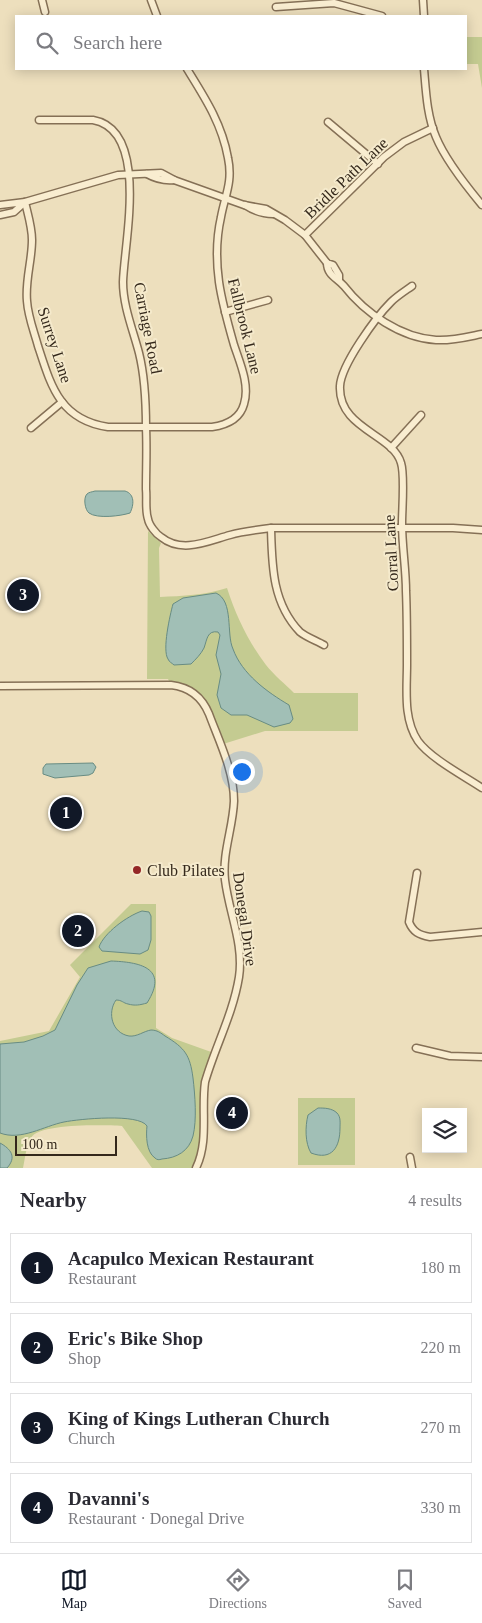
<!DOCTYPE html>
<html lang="en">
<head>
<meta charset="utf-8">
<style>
  body { margin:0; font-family:"Times New Roman",serif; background:#f7f7f7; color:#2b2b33 }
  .controls { position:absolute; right:15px; bottom:15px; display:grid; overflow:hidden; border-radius:0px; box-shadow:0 2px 12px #0003 }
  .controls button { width:45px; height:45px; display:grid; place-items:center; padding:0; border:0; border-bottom:1px solid #e1e1e2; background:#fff; color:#2b2b33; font:25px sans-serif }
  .scale { position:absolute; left:15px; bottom:12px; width:102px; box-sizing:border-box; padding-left:5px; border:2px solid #34281b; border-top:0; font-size:14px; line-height:18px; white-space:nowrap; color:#34281b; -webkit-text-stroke:4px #f5eacc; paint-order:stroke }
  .you { position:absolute; left:241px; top:771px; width:18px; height:18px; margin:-12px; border:4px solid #fff; border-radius:50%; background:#1a73e8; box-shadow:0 0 0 8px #1a73e833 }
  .badge { display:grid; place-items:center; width:32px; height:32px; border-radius:50%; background:#111827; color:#fff; font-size:16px; font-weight:700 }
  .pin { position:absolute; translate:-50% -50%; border:2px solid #fff; box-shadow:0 1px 5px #0006 }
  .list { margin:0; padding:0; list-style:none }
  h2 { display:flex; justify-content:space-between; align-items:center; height:65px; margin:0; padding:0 20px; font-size:21px }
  h2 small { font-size:16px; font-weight:400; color:#7c7c81 }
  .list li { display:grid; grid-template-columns:32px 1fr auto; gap:15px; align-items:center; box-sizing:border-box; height:70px; margin:0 10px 10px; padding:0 10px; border:1px solid #e1e1e2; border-radius:0px }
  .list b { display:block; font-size:19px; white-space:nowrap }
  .list p { margin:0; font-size:16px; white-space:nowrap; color:#7c7c81 }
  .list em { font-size:16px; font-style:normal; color:#7c7c81 }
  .icon { flex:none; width:28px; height:28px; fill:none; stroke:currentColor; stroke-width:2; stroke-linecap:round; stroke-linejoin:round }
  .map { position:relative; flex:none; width:482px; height:1168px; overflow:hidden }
  .search { position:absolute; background:#fff; box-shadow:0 2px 12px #0003; left:15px; right:15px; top:15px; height:55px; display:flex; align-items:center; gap:12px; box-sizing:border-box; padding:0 18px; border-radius:0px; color:#7c7c81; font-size:19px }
  .sheet { height:385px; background:#fff }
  nav { display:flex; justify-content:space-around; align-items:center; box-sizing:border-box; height:70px; border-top:1px solid #e1e1e2; background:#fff; font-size:14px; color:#7c7c81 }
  nav a { display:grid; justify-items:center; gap:2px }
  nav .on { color:#111827 }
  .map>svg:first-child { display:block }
  .green { fill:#c4cb91 }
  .water { fill:#a1bfb6; stroke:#688c83 }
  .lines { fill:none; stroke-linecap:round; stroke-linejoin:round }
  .minor-casing { stroke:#857056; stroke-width:9 }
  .minor { stroke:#f9edd0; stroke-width:6 }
  .poi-dot { fill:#942726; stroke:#f5eacc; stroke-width:2 }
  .labels { text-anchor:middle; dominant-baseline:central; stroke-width:4; stroke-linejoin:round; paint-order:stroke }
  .street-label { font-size:16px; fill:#34281b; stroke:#f5eacc }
  .poi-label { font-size:16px; fill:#34281b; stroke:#f5eacc; text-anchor:start }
</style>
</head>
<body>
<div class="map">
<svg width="482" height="1168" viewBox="0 0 482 1168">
  <rect width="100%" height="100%" fill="#eddfbd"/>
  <g class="green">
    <polygon points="466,37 482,37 482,88 478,64 466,64"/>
    <path d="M148,531L161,543L159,548L160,597C182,596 206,595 227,588C236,616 248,641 266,665C274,675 285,684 294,693H358V731H265L220,745L202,701L171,685L168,679H147Z"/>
    <path d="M131,904H156V1028L172,1038L214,1053L205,1082L204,1134L196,1168H152L122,1126C105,1125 39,1123 31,1138C26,1146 25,1159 23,1168H0V1041L49,1031L80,977L70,965Z"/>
    <rect x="298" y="1098" width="57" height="67"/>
  </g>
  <g class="water">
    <path d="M95,491H125C135,494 134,505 130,513C121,516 97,519 89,513C85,510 83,498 87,494C89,492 92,492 95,491Z"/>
    <path d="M216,593C234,601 226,634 233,649C242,674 267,692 289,705L293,719L290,723L274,727L247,715H231L221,708L217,695L221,674L216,655L220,635L218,632C207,630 207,640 204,648C201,654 196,659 191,664L174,665C172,663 169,662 168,659C162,650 170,615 173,604L183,598Z"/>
    <polygon points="93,763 96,767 93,773 89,775 55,778 43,774 43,768 46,764"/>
    <path d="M142,911L149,912L151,916V940L148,950L140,954L102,951L99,947C104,933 127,916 142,911Z"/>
    <path d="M111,961C138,962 170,967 147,1003C140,1005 135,1006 128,1004C123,1003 122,1000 116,1000C107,1013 112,1033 129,1036C137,1037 144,1031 151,1030C157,1030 161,1033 165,1036C185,1048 190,1055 193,1078C195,1095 197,1120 193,1136C189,1151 177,1158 162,1159C159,1160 157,1160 155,1158C146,1152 146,1135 147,1126C139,1113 79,1119 64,1122C44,1126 21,1141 0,1133V1044L24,1042L43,1036L55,1030L77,985L88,968Z"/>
    <path d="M318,1108C324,1108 332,1108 337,1113C341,1117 340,1123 340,1128C340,1147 332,1161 311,1153C305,1143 305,1127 308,1115Z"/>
    <path d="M0,1143C11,1149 17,1157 7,1168H0Z"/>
  </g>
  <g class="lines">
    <defs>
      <g id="minor">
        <polyline points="42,0 45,12"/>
        <polyline points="151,0 157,16"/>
        <polyline points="423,0 424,16"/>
        <polyline points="276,7 334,3 382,16"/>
        <path d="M424,69C426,92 427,116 436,137C445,159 467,187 482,205"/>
        <path d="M39,120H93C150,130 124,243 123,282C123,306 133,330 139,353C145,377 146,403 146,428C147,448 146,469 146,489C147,499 145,510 148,519C149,525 156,534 161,537C182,554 208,541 230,535C244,531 257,530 271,528H453L482,530"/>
        <polyline points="328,122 378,164"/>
        <path d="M147,174C156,179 164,181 174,180"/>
        <path d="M25,202C28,215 32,227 32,240C32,261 25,280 27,301C28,317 34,331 38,346C51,386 60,420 108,427H212C226,425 240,419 244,404C250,385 240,363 234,345C228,324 222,303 219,282C216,260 216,239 221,217C225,195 233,182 228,158C222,124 205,98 187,69"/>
        <polyline points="0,205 25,202 118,175 161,173 174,180 244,205 266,209 285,220 305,235 327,263 333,265 339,275 339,280"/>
        <path d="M245,205C254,211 262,214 273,214"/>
        <polyline points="0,215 14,212 24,203"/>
        <polyline points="305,235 384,157 404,142 433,128"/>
        <path d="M327,263C327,275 337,278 344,286C365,313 401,338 436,340C452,341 467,337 482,334"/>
        <path d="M412,286C405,291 397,296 391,302C376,317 341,365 340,386C338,429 393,434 401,463C405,475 402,509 402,523C402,546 406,569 406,591C407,615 407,640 407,664C407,689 403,719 418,741C430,758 464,776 482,788"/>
        <polyline points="225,312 268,300"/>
        <polyline points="31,428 62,402"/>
        <polyline points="391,448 421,415"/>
        <path d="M271,528C272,565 272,603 300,632C306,637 317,641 324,645"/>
        <path d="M0,686L171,685C189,687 202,697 209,714C219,741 234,771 234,801C233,828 222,853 225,880C229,913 244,944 239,977C233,1014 215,1047 205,1082C201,1111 209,1141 196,1168"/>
        <path d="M417,873L409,922C413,932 419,935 430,937L482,932"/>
        <polyline points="416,1048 450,1056 482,1057"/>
        <polyline points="410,1157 412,1168"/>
      </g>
    </defs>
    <use href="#minor" class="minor-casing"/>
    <use href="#minor" class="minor"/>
  </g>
  <circle class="poi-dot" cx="137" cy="870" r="5"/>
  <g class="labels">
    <g class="street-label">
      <text transform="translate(346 178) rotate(-44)">Bridle Path Lane</text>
      <text transform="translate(245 326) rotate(76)">Fallbrook Lane</text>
      <text transform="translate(148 328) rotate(79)">Carriage Road</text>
      <text transform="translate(55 345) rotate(72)">Surrey Lane</text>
      <text transform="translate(391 553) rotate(-93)">Corral Lane</text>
      <text transform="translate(245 919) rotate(82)">Donegal Drive</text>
    </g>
    <g class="poi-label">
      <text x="147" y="870">Club Pilates</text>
    </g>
  </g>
</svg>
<div class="controls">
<button><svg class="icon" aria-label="layers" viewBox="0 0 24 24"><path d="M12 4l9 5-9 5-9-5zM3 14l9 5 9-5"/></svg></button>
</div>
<div class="scale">100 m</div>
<div class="you"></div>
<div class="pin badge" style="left:66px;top:813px">1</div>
<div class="pin badge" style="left:78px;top:931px">2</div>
<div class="pin badge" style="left:23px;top:595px">3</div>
<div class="pin badge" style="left:232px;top:1113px">4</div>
<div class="search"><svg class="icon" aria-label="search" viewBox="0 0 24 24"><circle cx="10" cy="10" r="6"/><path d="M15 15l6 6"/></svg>Search here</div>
</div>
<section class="sheet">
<h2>Nearby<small>4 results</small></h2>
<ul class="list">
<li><span class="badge">1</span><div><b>Acapulco Mexican Restaurant</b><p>Restaurant</p></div><em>180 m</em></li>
<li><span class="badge">2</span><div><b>Eric's Bike Shop</b><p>Shop</p></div><em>220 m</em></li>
<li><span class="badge">3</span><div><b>King of Kings Lutheran Church</b><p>Church</p></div><em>270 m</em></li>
<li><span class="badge">4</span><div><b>Davanni's</b><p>Restaurant · Donegal Drive</p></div><em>330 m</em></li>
</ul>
</section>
<nav>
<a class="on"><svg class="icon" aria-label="map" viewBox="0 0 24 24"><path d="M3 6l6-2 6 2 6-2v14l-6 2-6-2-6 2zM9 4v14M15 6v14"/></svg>Map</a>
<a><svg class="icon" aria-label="directions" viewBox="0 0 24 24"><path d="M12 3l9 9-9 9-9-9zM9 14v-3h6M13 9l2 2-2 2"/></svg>Directions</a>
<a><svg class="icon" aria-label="saved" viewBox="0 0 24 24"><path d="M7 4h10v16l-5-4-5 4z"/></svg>Saved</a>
</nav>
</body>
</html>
